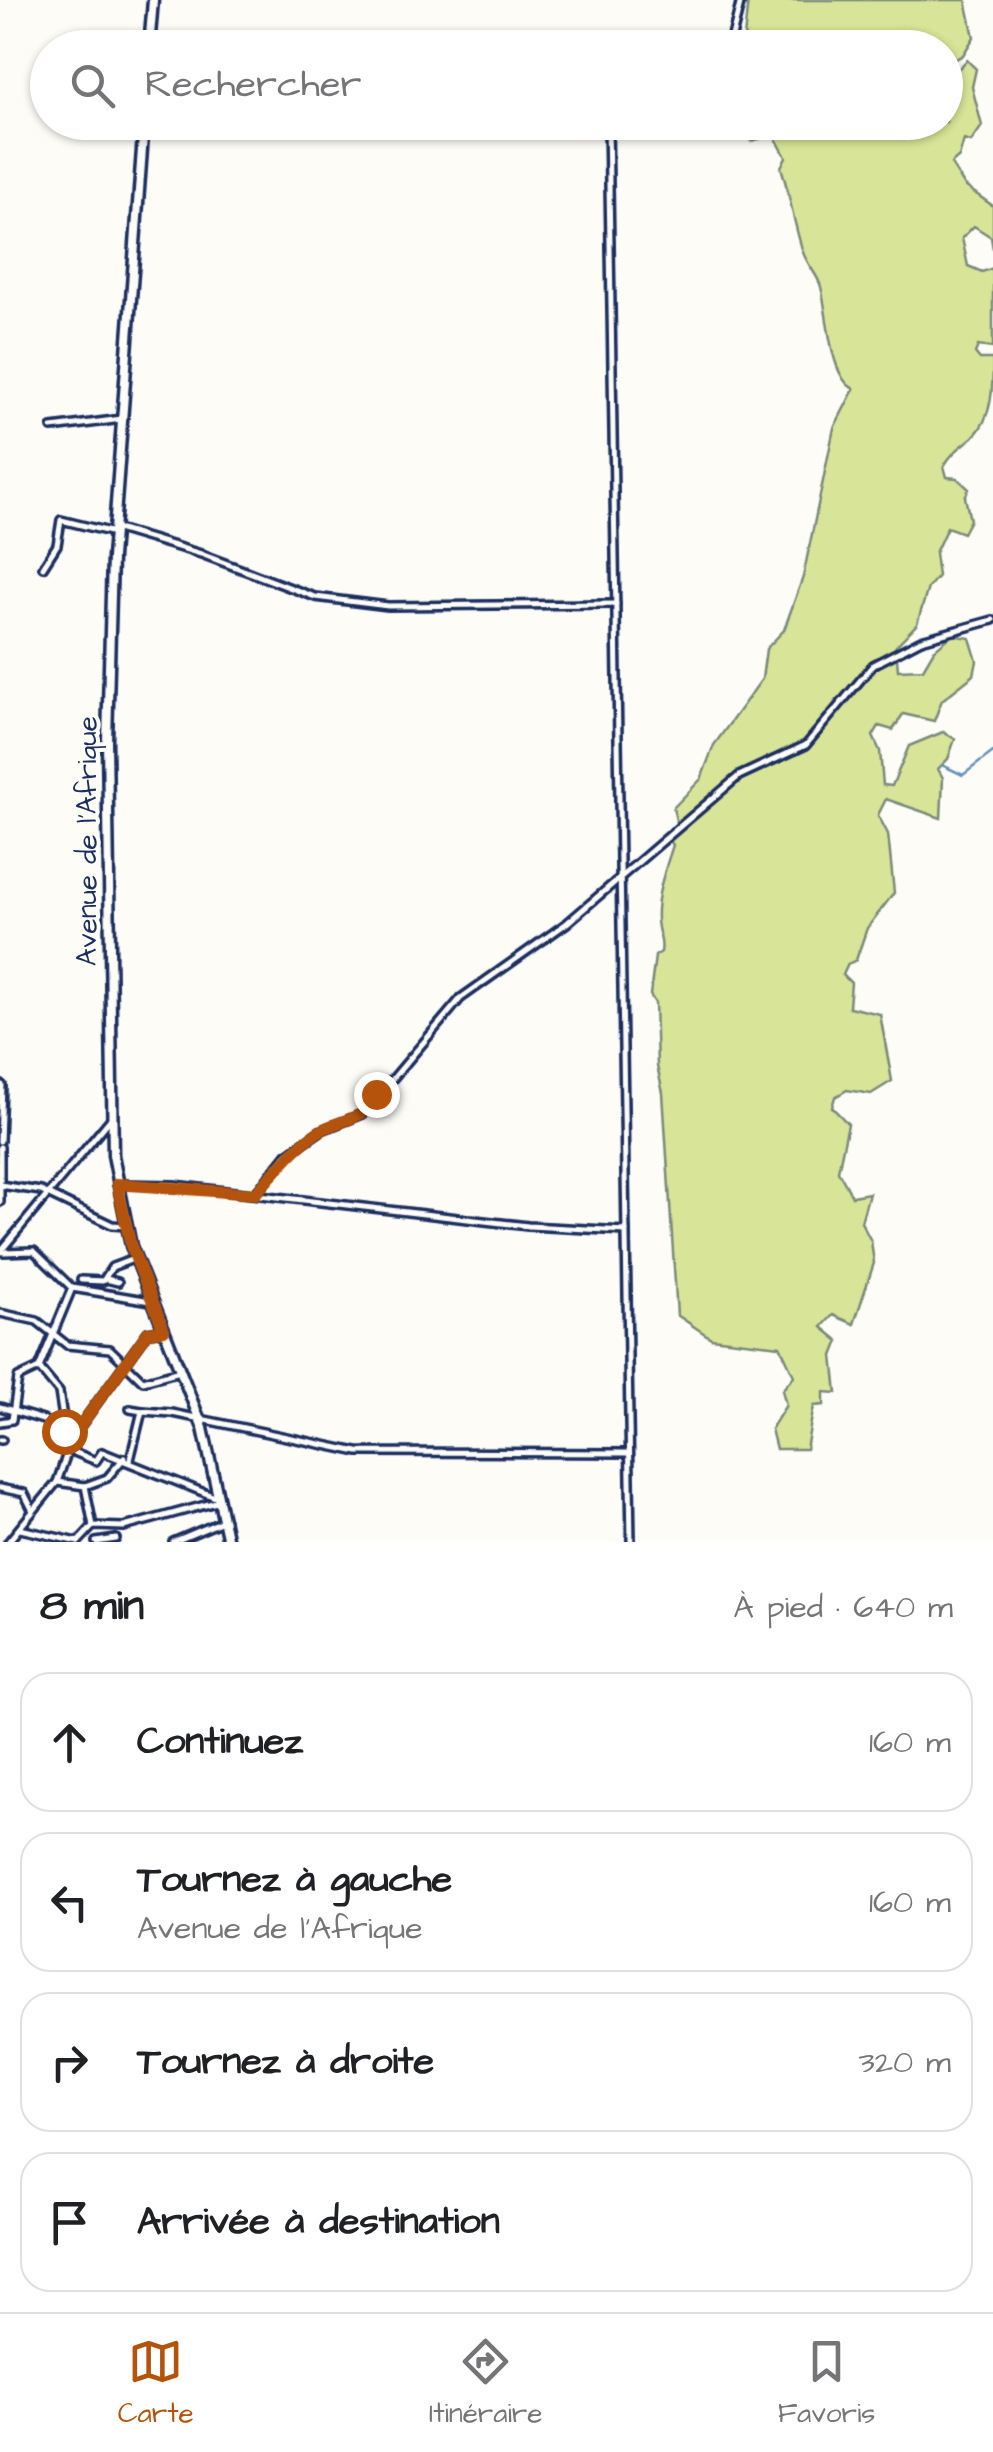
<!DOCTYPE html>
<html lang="fr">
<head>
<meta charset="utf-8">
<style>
  body { margin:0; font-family:"Architects Daughter",sans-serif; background:#f6f6f6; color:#202124 }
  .stop { position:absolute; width:30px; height:30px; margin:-22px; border:8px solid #b45309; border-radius:50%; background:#fff }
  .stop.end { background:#b45309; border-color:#fff; box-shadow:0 2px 10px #0008 }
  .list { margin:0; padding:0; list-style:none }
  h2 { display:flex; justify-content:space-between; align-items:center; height:130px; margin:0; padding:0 40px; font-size:42px }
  h2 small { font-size:32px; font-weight:400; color:#757577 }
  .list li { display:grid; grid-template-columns:65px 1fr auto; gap:30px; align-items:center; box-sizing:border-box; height:140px; margin:0 20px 20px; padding:0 20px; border:2px solid #e0e0e0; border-radius:30px }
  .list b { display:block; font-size:38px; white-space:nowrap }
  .list p { margin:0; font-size:32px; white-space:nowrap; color:#757577 }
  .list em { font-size:32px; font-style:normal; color:#757577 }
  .icon { flex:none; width:55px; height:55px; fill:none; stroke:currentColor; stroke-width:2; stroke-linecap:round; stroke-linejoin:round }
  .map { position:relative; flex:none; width:993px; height:1542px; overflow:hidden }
  .search { position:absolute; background:#fff; box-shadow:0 2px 8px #0004; left:30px; right:30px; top:30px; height:110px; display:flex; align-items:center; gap:25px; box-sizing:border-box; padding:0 35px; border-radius:55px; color:#757577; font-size:38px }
  .sheet { height:770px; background:#fff }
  nav { display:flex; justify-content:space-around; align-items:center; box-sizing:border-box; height:140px; border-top:2px solid #e0e0e0; background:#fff; font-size:28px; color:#757577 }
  nav a { display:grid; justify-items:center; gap:5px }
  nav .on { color:#b45309 }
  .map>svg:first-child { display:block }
  .green { fill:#d8e497; stroke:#7a8a7a; stroke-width:2.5 }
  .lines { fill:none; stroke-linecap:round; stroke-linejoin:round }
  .stream { stroke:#6590ba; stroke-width:2.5 }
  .street-casing { stroke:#1b2f5e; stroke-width:12 }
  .secondary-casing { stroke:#1b2f5e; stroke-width:15 }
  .street { stroke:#fdfcf7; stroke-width:5 }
  .secondary { stroke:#fdfcf7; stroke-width:8 }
  .route { stroke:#b45309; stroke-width:12 }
  .labels { text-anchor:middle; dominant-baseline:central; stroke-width:8; stroke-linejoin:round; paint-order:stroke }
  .street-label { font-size:28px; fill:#1b2f5e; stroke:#fdfcf7 }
</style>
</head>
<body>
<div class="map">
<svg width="993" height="1542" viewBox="0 0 993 1542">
  <rect width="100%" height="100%" fill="#fdfcf7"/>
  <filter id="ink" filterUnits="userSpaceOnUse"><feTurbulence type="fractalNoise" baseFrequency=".01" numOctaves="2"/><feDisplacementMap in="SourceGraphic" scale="20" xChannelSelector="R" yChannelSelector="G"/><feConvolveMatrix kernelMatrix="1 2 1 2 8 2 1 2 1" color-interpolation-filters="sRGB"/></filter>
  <g filter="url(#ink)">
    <g class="green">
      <polygon points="748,0 966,0 974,37 963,55 950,62 946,48 743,47"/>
      <path d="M967,60L976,69L972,87L982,126L971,142L964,140L959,157L951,164L965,186L993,206V249L991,237L974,226L962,238L968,266L982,272L993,268V348L978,346L975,353L980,359H993C993,385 993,418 973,437C961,447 953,451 944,466L947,477L957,478L969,489L965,497L970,520L963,533L947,527L935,553L938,576L928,588L917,624L896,646L898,670L923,669L934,650L952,635L970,638L977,661L974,675L942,700L934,721L903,714L893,730L879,726L873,736L880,751L883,785L892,786L909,746L943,732L955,739L948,759L938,769L943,778L941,818L886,799L878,815L888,834L894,893L867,928L856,960L848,964L843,975L851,983L849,1007L880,1014L892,1081L871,1094L847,1090L835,1097L832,1107L848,1124L838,1171L852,1196L869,1193L861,1222L871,1241L874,1263L854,1324L833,1315L822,1327L839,1341L833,1356L837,1393L824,1392V1405L814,1406L806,1449H776L771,1429L786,1405L782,1390L794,1376L780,1346L711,1338L677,1315L663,1093L657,1066L655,1003L650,995L655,956L661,952C663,941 660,939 658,928C653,903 665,869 673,845L666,835L677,824L673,808L701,779L714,745L762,679L766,649L784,630L803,577L834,428L854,389C829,377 828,313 821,287C818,275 807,265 803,252C794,225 790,195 781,167L786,157L774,135L751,141L742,131L747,122H946V81Z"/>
    </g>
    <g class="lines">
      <polyline class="stream" points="942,765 963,775 993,752"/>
      <defs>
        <g id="street">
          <polyline points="731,41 741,0"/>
          <polyline points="608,122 631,1542"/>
          <polyline points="52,428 122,419"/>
          <polyline points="114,528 201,554 315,597 388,606 616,604"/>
          <polyline points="43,567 57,545 61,520 114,533"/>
          <polyline points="0,1141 2,1085"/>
          <polyline points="0,1147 0,1202"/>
          <polyline points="117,1184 174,1185 528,1226 626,1231"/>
          <polyline points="0,1185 41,1191 112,1225 126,1226"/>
          <polyline points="255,1194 287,1154 322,1130 363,1114 461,998 567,923 739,776 806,745 873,665 921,640 993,620"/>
          <polyline points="0,1252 112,1117"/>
          <polyline points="3,1252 34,1251 72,1288 151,1301"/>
          <polyline points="106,1279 118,1282"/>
          <polyline points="81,1280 103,1281 112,1267 136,1258"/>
          <polyline points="0,1313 37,1321 67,1345 110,1349 143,1381 180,1371"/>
          <polyline points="0,1407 43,1420 73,1436"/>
          <polyline points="130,1409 142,1411"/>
          <polyline points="0,1422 12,1420 18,1378 39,1368"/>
          <polyline points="65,1431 59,1392 39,1368 72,1288"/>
          <polyline points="0,1440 2,1440"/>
          <polyline points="69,1450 96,1461 102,1452 220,1499"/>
          <polyline points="130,1460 142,1411 172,1413 358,1452 629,1453"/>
          <polyline points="57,1482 85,1486 93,1526"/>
          <polyline points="85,1486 107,1478 124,1458"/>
          <polyline points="0,1488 24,1493 33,1511"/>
          <polyline points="20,1529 78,1542"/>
          <polyline points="8,1542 57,1482 73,1436 148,1332 164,1330"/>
          <polyline points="78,1542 93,1526 124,1527 220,1501"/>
          <polyline points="96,1542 116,1539"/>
          <polyline points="173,1542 225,1520"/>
        </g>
        <g id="secondary">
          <polyline points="149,48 153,0"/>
          <polyline points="144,122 112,558 107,741 113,1155 131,1246 203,1428 228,1542"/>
        </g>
      </defs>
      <use href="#street" class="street-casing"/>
      <use href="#secondary" class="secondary-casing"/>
      <use href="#street" class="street"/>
      <use href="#secondary" class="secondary"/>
    </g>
  </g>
  <g class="lines" filter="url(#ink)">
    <path class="route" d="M64,1431L73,1436L148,1332L164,1330L131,1246L117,1184L255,1194C276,1172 292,1149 318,1132C338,1119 368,1121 376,1094"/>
  </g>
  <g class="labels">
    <g class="street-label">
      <text transform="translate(87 841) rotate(-90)">Avenue de l'Afrique</text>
    </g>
  </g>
</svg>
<div class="stop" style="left:64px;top:1431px"></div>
<div class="stop end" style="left:376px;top:1094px"></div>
<div class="search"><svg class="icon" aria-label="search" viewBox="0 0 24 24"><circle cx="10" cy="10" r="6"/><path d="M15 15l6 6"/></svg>Rechercher</div>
</div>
<section class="sheet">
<h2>8 min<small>À pied · 640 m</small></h2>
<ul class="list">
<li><svg class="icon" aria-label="ahead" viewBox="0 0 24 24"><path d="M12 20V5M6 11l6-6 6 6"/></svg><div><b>Continuez</b></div><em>160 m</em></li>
<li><svg class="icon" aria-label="left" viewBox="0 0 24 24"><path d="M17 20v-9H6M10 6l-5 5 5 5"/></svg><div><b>Tournez à gauche</b><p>Avenue de l'Afrique</p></div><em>160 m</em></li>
<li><svg class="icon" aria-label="right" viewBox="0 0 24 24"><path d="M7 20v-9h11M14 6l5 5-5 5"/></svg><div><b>Tournez à droite</b></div><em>320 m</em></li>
<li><svg class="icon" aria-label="arrive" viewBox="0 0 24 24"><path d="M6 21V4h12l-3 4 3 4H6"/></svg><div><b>Arrivée à destination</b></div></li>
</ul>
</section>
<nav>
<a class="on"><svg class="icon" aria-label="map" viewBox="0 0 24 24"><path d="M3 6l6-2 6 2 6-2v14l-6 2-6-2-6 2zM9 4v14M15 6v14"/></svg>Carte</a>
<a><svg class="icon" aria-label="directions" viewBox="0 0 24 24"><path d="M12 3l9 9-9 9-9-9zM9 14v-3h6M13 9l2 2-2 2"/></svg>Itinéraire</a>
<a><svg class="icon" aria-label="saved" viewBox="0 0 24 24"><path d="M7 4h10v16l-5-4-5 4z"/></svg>Favoris</a>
</nav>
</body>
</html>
